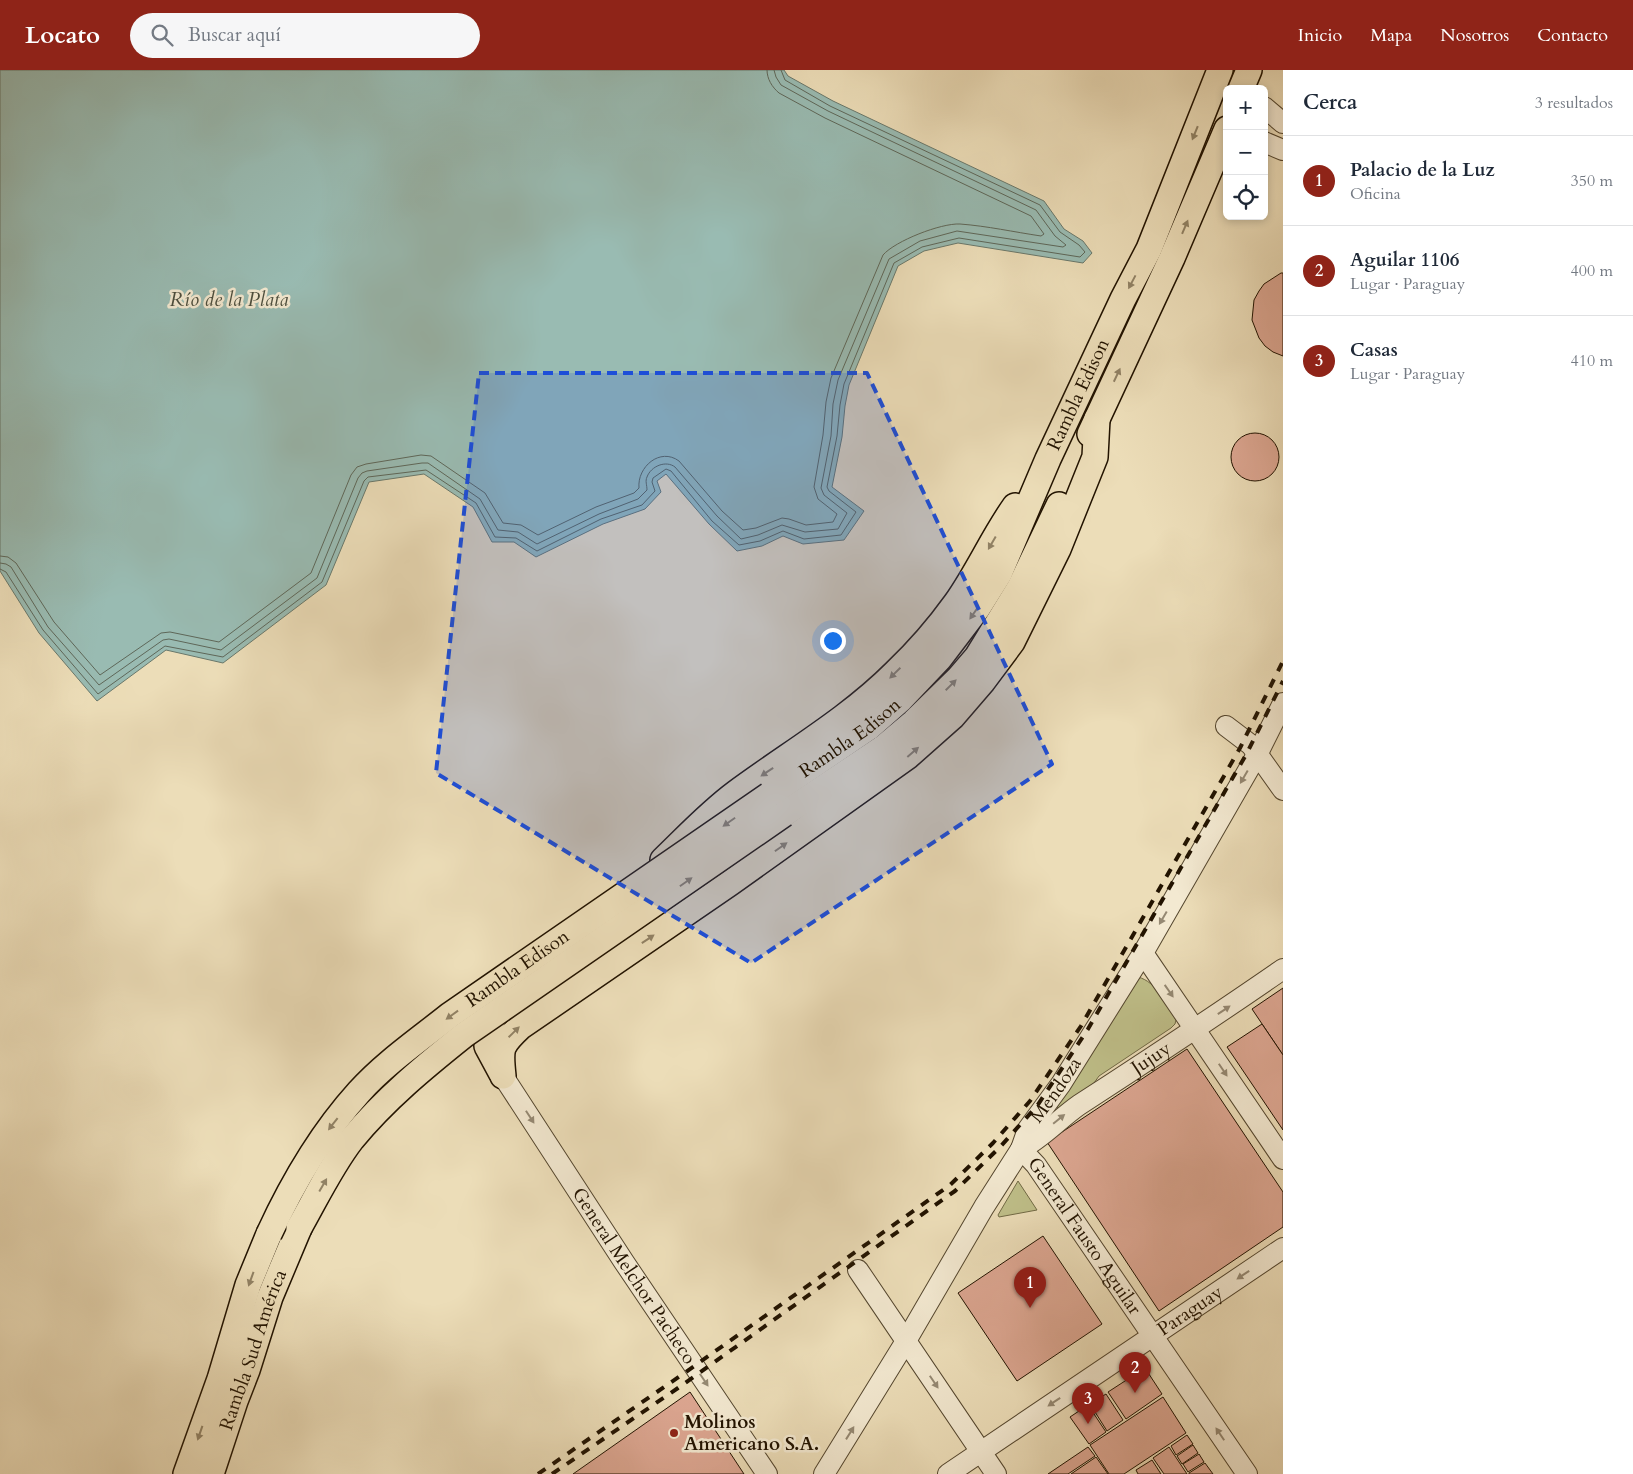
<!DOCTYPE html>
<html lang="es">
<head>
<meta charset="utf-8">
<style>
  body { margin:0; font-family:Cardo,serif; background:#f6f6f7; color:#1f2937 }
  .controls { position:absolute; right:15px; top:15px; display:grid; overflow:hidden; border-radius:8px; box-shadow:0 2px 8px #0003 }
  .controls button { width:45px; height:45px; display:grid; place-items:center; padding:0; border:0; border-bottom:1px solid #e0e1e3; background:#fff; color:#1f2937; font:25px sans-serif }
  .you { position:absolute; left:832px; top:570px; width:18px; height:18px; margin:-12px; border:4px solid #fff; border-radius:50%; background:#1a73e8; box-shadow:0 0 0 8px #1a73e833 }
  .badge { display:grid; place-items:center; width:32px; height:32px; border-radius:50%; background:#8f2418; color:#fff; font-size:16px; font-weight:700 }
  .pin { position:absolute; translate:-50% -41px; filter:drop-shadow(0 1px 2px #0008) }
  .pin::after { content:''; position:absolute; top:26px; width:18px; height:15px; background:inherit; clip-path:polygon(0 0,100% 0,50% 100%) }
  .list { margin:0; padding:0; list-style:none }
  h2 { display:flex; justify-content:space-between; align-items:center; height:65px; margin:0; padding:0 20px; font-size:21px }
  h2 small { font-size:16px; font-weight:400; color:#747a83 }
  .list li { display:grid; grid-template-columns:32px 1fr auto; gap:15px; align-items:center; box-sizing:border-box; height:90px; padding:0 20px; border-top:1px solid #e0e1e3 }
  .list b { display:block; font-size:19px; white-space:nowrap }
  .list p { margin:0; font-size:16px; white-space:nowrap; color:#747a83 }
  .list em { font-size:16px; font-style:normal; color:#747a83 }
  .icon { flex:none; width:28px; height:28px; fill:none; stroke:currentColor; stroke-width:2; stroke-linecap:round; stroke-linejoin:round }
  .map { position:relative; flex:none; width:1283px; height:1404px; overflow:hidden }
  header { display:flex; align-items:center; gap:30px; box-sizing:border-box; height:70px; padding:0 25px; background:#8f2418; color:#fff }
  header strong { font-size:24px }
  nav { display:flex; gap:28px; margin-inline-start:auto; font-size:18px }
  .search { width:350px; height:45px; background:#f6f6f7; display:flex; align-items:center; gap:12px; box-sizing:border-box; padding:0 18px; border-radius:28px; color:#747a83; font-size:19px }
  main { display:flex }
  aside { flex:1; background:#fff }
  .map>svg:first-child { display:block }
  .green { fill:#bfbf89; stroke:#706944 }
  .water { fill:#99bbb2; stroke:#69786b }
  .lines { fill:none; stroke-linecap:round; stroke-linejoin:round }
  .shore { stroke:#5e6759; stroke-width:1 }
  .building { fill:#dca691; stroke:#221300 }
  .minor-casing { stroke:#54462e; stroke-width:22 }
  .major-casing { stroke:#221300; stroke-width:28 }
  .minor { stroke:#f3e9d1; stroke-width:20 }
  .major { stroke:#ecddb8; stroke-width:25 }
  .rail { stroke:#221300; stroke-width:4; stroke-dasharray:9 9; stroke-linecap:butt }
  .major-bridge-casing { stroke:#221300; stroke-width:28; stroke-linecap:butt }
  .major-bridge { stroke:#ecddb8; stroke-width:25 }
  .oneway { fill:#918265 }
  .oneway2 { fill:#958973 }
  .marked { fill:#1d4ed8; fill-opacity:0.2; stroke:#1d4ed8; stroke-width:4; stroke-dasharray:10 6; stroke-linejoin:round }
  .poi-dot { fill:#8f2418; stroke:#f3e9d1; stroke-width:2 }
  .labels { text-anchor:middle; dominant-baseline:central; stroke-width:5; stroke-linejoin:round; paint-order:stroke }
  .street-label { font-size:19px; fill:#221300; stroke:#f3e9d1 }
  .poi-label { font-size:19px; font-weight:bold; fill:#221300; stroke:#f3e9d1; text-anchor:start }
  .water-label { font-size:20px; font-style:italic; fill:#4c4e3e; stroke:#f3e9d1 }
</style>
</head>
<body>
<header>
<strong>Locato</strong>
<div class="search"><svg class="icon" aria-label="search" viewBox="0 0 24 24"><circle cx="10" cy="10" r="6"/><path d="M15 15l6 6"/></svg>Buscar aquí</div>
<nav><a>Inicio</a><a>Mapa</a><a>Nosotros</a><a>Contacto</a></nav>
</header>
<main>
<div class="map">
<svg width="1283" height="1404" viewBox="0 0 1283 1404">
  <rect width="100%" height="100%" fill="#ecddb8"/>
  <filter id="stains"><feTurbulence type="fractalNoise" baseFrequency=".004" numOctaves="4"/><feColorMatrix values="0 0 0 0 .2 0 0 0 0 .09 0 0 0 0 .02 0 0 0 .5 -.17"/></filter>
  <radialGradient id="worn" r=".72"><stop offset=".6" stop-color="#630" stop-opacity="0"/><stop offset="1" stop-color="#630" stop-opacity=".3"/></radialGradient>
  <g class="green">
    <path d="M1138,907C1157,912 1166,934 1176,950L1175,954L1171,958L1099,1006L1089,1020L1058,1042L1057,1035Z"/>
    <polygon points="1018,1111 1037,1140 999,1147 998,1145"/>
  </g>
  <polygon class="water" points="0,0 784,0 788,6 833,31 1044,131 1064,159 1083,171 1092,183 1083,193 958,173 924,181 898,196 849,315 845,336 842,367 832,417 864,441 844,470 803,474 783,466 762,476 737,481 709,454 666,404 657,411 661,422 645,439 603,454 536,487 514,472 492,472 473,437 424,404 369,412 326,515 223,593 166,580 97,631 39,563 0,501"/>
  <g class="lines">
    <g class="shore">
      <path d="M0,486L8,487L16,493L54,552L100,605L161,563L170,562L219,572L311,503L351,405L357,397L366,394L421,385L431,386L485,423L503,453L521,455L538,465L596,437L634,423L639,418C637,397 660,377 679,391L722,441L743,460L756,458L782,448L789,449L806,455L833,452L837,444L818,429L814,417L823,365L826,332L831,308L883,185C895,171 941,153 960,154C987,156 1014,162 1041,166L1044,164L1031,146L825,48L779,23C772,17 767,9 767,0"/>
      <path d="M0,493L6,494L11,497L48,557L99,615L163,570L169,569L221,580L317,508L358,408L362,403L367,401L422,393H428L480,429L498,460L518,462L537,474L599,444L638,429L647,420C647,415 645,411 647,407C651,396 666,390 675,397L717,446L741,469L758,465L782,455L805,462L838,459L847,443L824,425L821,418L831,366L833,334L838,310L889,189L920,171L957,161L1063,177L1066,175L1055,166L1036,140L828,41L781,15L776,7L774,0"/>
      <polyline points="0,499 6,502 43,560 98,624 165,576 223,587 322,512 364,411 368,407 426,400 476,433 495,467 516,468 537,481 601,449 642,435 655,421 652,412 653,408 666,399 671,401 712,451 739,475 760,471 783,461 804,469 841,465 856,442 829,421 827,417 837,366 840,335 844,314 894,193 922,177 959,168 1080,187 1085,182 1079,175 1060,162 1040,135 830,36 785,10 781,0"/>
    </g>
  </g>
  <g class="building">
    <polygon points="1281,203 1283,203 1283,286 1273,282 1265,276 1259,268 1252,250 1254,230 1259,221 1264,214"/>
    <circle cx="1255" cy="387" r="24"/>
    <polygon points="1283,918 1283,985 1252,939"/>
    <polygon points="1262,954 1283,985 1283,1060 1227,977"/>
    <polygon points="1187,979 1283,1122 1283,1157 1159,1241 1047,1072"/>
    <polygon points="1043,1166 1102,1254 1017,1311 958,1223"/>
    <polygon points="1145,1298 1162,1324 1126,1349 1108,1322"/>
    <polygon points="690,1322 744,1404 573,1404"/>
    <polygon points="1106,1324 1123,1350 1107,1361 1090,1334"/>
    <polygon points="1163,1327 1186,1363 1124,1404 1109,1404 1090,1375"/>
    <polygon points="1088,1335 1106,1362 1089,1374 1070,1347"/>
    <polygon points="1187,1365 1193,1374 1176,1385 1171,1376"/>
    <polygon points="1193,1375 1198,1383 1182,1394 1177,1386"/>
    <polygon points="1088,1377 1095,1386 1068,1404 1048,1404"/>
    <polygon points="1169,1377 1187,1404 1164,1404 1153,1388"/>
    <polygon points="1199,1384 1204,1392 1188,1402 1183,1394"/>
    <polygon points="1096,1387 1108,1404 1071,1404"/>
    <polygon points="1152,1390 1161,1404 1138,1404 1136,1400"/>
    <polygon points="1205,1393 1213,1404 1189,1404 1189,1403"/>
  </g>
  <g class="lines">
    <defs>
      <g id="minor">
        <polyline points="1264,37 1283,53"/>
        <polyline points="1264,72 1283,80"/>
        <polyline points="1226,656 1251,675 1283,720"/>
        <polyline points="1143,883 1283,1089"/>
        <path id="s1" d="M503,1006L624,1192L767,1404"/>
        <path id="s2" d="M1021,1079L1036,1095L1247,1404"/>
        <path id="s3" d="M1021,1079C1042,1068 1059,1049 1079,1035C1147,991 1215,946 1283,899"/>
        <polyline points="858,1200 996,1404"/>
        <path id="s4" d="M824,1404L906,1271L984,1137L1021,1079L1028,1059L1061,1014L1143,883L1258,683L1283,633"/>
        <path id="s5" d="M948,1404L1283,1178"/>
      </g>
      <g id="major">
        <polyline points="1241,19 1249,0"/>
        <polyline points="1090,364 1172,188 1227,59"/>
        <path id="s6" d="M769,725L868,658L901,629L939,589L977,539L999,504L1048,389L1123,229L1149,179L1220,0"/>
        <polyline points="784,744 883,678 914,652 959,608 977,587 1020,517 1059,435"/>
        <path d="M663,790C687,767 709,743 736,723C790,683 848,650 896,602C918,581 938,558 956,533C978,502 993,467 1015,436"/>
        <polyline points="501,934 488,959 487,976 501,1002"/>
        <path d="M503,1006C500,978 500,976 520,957L730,813L908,686L952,647L983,611L1012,572L1058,479L1095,387L1097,349"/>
        <polyline points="186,1404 220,1309 248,1215 269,1164"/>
        <path id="s7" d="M211,1404L235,1331L247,1300L270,1227L299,1158"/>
      </g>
    </defs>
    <use href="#minor" class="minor-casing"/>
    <use href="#major" class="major-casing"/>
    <use href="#minor" class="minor"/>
    <use href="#major" class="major"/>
    <g class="rail">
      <polyline points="538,1404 683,1304 950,1115 993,1073 1030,1031 1081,956 1240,678 1283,591"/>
      <polyline points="552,1404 678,1318 955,1121 1000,1077 1037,1036 1088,959 1247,683 1283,611"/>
    </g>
    <defs>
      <g id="major-bridge">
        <path d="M299,1158C316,1128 331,1096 352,1069C385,1029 424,997 464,965L784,744"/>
        <path id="s8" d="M269,1164C293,1112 321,1064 359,1022C385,993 420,969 450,945L769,725"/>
      </g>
    </defs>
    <use href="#major-bridge" class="major-bridge-casing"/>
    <use href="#major-bridge" class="major-bridge"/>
  </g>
  <defs><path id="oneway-solid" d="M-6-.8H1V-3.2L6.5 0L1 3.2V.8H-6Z" transform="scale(1.25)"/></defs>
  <g class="oneway">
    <use href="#oneway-solid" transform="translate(1195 63) rotate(112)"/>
    <use href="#oneway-solid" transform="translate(1185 157) rotate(-67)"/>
    <use href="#oneway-solid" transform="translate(1132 212) rotate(118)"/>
    <use href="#oneway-solid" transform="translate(1117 305) rotate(-65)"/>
    <use href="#oneway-solid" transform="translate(992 473) rotate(120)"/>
    <use href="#oneway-solid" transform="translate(974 543) rotate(125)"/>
    <use href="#oneway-solid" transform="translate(895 603) rotate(136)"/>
    <use href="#oneway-solid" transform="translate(951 615) rotate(-45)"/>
    <use href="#oneway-solid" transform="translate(913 682) rotate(-41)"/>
    <use href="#oneway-solid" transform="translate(767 702) rotate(146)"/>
    <use href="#oneway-solid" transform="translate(729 752) rotate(145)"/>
    <use href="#oneway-solid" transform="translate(781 777) rotate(-35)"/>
    <use href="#oneway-solid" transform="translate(686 812) rotate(-35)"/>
    <use href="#oneway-solid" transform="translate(648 869) rotate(-34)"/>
    <use href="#oneway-solid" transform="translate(452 945) rotate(144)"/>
    <use href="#oneway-solid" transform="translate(514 962) rotate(-44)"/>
    <use href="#oneway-solid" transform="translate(333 1054) rotate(128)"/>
    <use href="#oneway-solid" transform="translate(323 1115) rotate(-60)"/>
    <use href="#oneway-solid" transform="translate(251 1209) rotate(110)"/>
    <use href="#oneway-solid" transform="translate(200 1363) rotate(109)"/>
  </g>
  <g class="oneway2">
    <use href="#oneway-solid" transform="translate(1244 707) rotate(120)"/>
    <use href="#oneway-solid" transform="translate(1163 848) rotate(120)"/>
    <use href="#oneway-solid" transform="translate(1169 921) rotate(55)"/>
    <use href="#oneway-solid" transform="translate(1224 940) rotate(-34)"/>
    <use href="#oneway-solid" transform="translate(1223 1000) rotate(56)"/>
    <use href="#oneway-solid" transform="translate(530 1047) rotate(57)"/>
    <use href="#oneway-solid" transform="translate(1059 1049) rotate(-39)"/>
    <use href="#oneway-solid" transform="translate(1243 1205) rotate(146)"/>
    <use href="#oneway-solid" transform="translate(704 1310) rotate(56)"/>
    <use href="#oneway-solid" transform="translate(934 1312) rotate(56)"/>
    <use href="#oneway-solid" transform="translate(1054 1332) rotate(146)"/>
    <use href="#oneway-solid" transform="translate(850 1363) rotate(-58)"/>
    <use href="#oneway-solid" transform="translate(1220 1364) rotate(-124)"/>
  </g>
  <path class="marked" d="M479,303H867L1052,694L751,893L436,703Z"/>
  <circle class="poi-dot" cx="674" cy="1363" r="5"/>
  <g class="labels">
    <g class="street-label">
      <text stroke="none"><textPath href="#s6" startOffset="519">Rambla Edison</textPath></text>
      <text stroke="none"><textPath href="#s6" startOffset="99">Rambla Edison</textPath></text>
      <text stroke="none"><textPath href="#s8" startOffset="370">Rambla Edison</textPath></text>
      <text stroke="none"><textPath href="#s3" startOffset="159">Jujuy</textPath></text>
      <text stroke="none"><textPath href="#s4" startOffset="449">Mendoza</textPath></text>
      <text stroke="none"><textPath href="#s2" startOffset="108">General Fausto Aguilar</textPath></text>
      <text stroke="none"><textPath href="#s1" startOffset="239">General Melchor Pacheco</textPath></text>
      <text stroke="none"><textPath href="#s5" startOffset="292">Paraguay</textPath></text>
      <text stroke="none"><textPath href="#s7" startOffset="131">Rambla Sud América</textPath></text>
    </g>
    <g class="poi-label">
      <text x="684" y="1352">Molinos<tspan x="684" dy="22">Americano S.A.</tspan></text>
    </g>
    <g class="water-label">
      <text x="229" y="229">Río de la Plata</text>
    </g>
  </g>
  <rect width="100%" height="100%" filter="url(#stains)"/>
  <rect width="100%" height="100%" fill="url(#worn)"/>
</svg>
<div class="controls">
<button>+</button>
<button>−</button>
<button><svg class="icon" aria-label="locate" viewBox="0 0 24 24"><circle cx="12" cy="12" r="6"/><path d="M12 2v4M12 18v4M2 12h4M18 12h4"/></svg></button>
</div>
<div class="you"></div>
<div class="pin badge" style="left:1030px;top:1238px">1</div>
<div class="pin badge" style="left:1135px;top:1323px">2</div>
<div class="pin badge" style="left:1088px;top:1354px">3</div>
</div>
<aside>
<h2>Cerca<small>3 resultados</small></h2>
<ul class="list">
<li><span class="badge">1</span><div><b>Palacio de la Luz</b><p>Oficina</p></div><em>350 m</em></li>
<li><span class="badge">2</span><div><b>Aguilar 1106</b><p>Lugar · Paraguay</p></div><em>400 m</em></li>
<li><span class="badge">3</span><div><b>Casas</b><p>Lugar · Paraguay</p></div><em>410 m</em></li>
</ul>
</aside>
</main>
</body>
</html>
